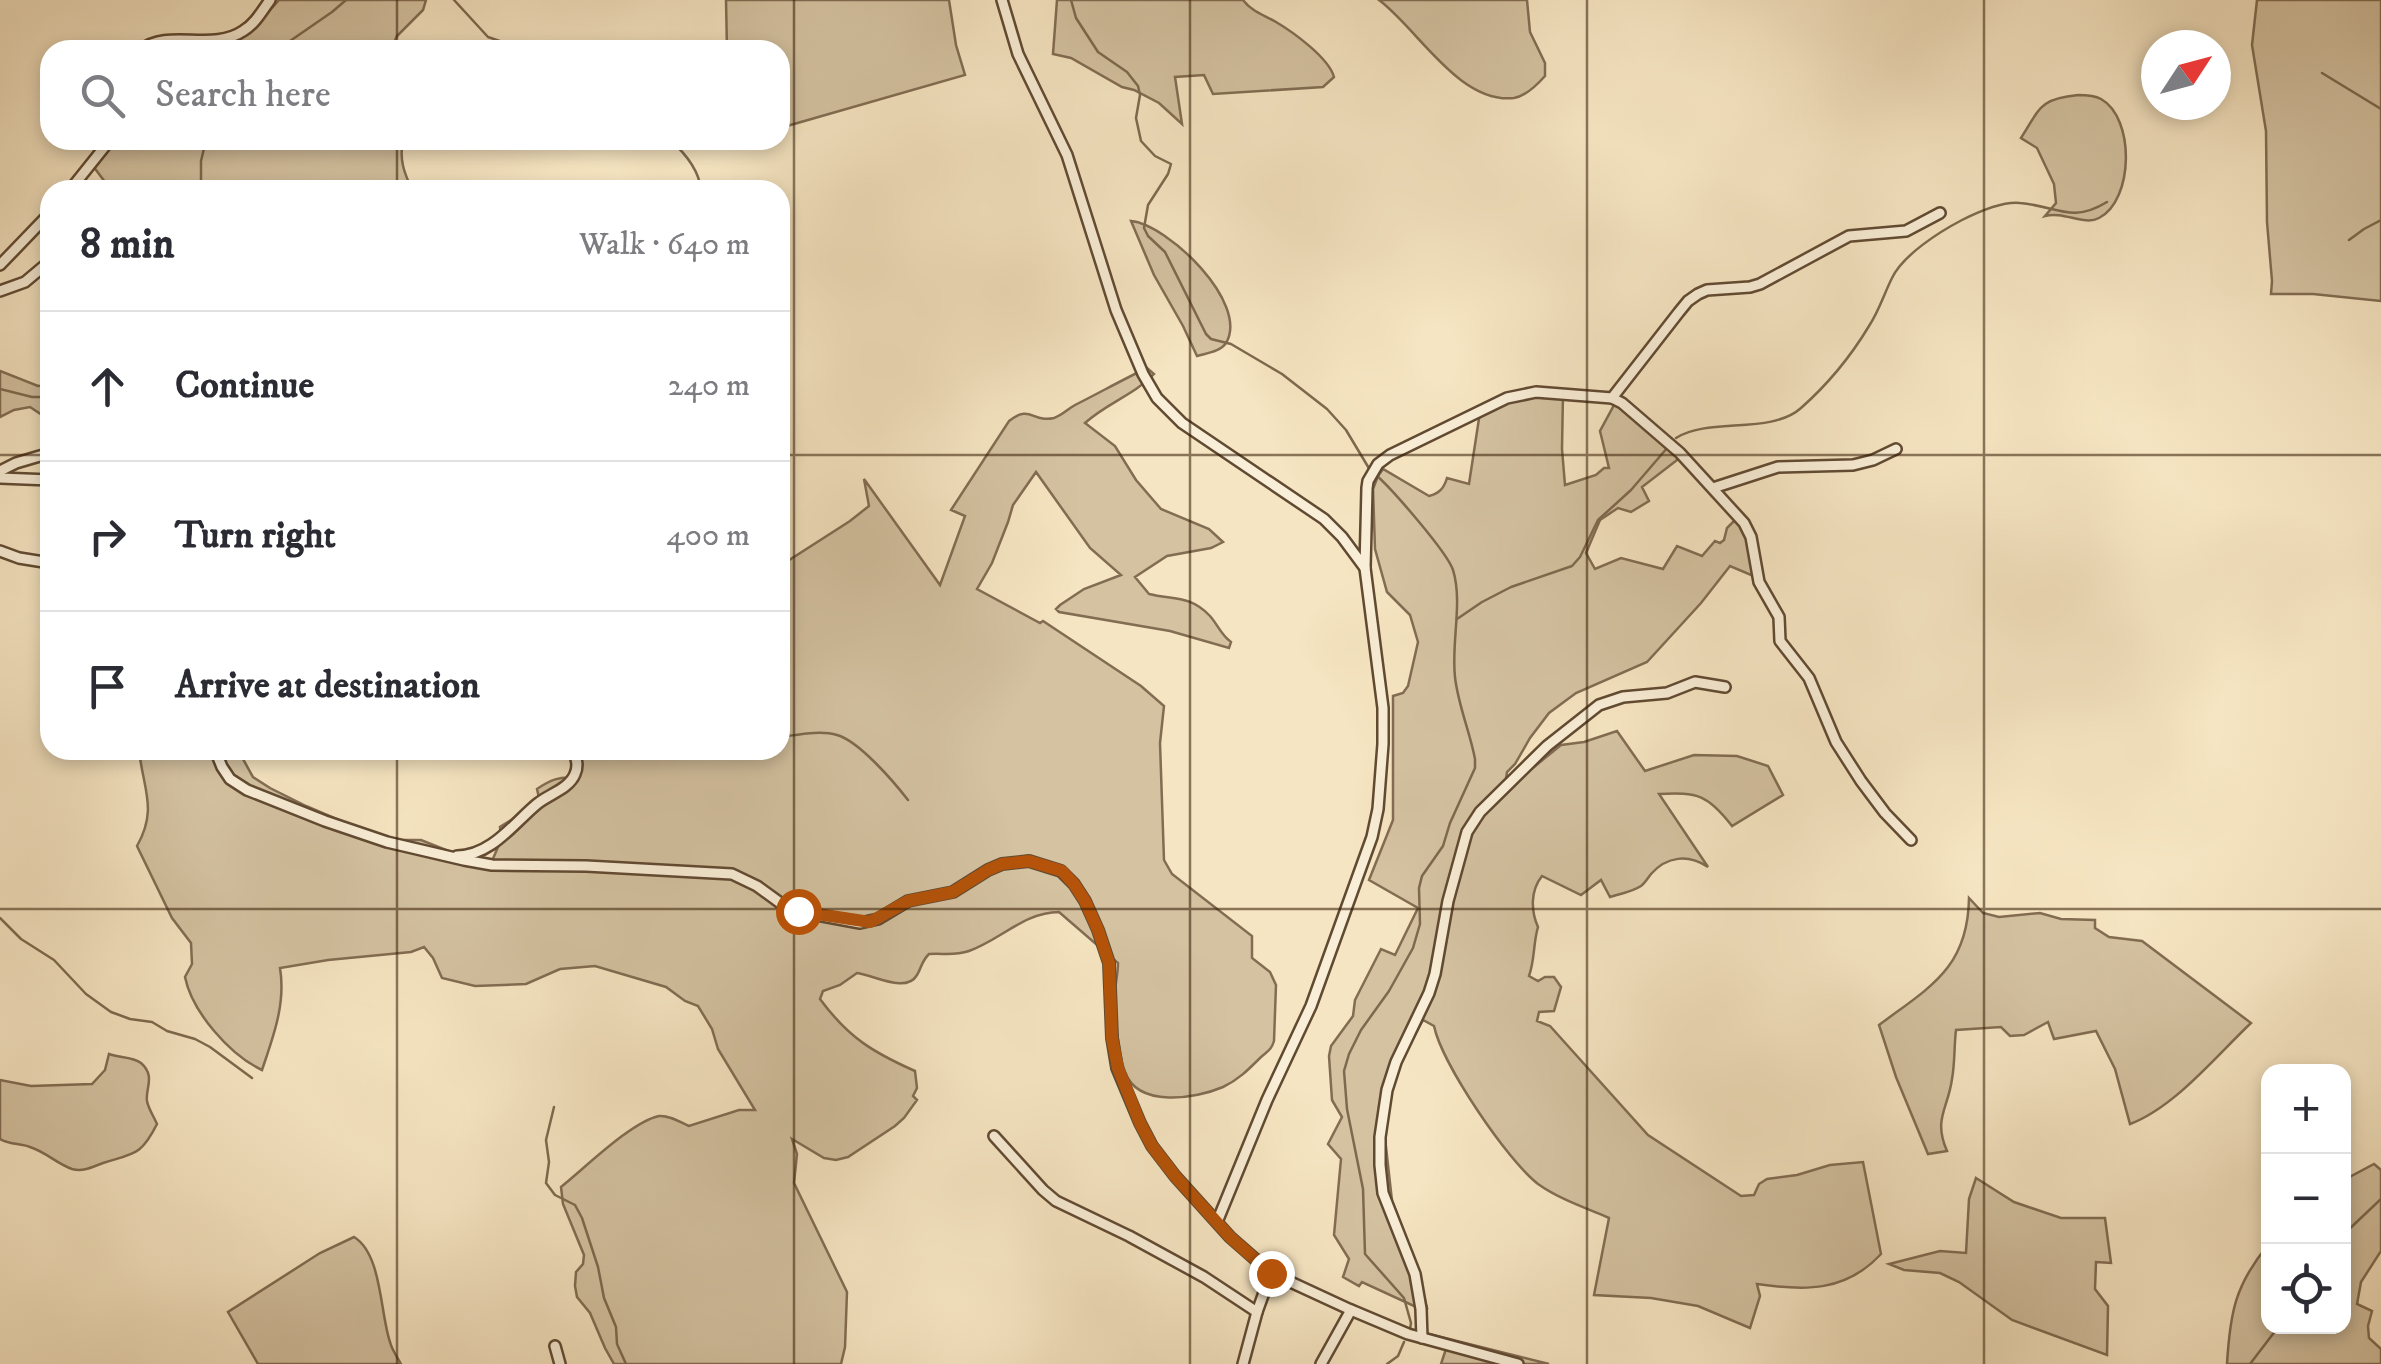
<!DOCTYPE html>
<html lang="en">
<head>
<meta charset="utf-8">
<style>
  body { margin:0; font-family:"IM FELL DW Pica",serif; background:#f2f2f3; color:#2b2b33 }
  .controls { position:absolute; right:30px; bottom:30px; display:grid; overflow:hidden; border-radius:20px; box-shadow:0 5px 15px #0003 }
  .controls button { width:90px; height:90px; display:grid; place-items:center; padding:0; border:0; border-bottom:2px solid #e1e1e2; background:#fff; color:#2b2b33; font:50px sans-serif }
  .compass { position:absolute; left:2141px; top:30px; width:90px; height:90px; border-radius:50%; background:#fff; box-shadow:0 5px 15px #0003; rotate:54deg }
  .stop { position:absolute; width:30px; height:30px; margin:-22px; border:8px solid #b45309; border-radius:50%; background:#fff }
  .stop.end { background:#b45309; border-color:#fff; box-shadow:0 2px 10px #0008 }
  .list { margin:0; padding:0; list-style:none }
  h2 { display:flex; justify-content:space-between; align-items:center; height:130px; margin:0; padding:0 40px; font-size:42px }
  h2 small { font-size:32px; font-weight:400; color:#7c7c81 }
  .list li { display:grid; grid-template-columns:65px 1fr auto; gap:30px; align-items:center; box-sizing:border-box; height:150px; padding:0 40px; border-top:2px solid #e1e1e2 }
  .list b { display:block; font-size:38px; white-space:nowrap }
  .list em { font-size:32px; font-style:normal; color:#7c7c81 }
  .icon { flex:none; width:55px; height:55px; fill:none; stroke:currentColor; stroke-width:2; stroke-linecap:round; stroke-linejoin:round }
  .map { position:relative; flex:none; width:2381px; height:1364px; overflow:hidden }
  .search { position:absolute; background:#fff; box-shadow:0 5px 15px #0003; left:40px; top:40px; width:750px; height:110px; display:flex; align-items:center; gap:25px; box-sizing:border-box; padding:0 35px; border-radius:30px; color:#7c7c81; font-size:38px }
  .panel { position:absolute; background:#fff; box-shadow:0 5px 15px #0003; left:40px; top:180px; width:750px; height:580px; border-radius:30px }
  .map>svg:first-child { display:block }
  .green { fill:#d4c2a1; stroke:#826c52; stroke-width:2.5 }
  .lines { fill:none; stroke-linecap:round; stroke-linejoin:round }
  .stream { stroke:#7e694e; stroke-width:2.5 }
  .minor-casing { stroke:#614a32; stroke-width:14 }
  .minor { stroke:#f9eed7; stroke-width:9 }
  .route { stroke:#b45309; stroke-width:12 }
  .grid { fill:none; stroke:#2f1702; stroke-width:2.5; stroke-opacity:0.55 }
</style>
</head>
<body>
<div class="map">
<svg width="2381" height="1364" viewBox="0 0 2381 1364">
  <rect width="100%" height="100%" fill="#f6e5c2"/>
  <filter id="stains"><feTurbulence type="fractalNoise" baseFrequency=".002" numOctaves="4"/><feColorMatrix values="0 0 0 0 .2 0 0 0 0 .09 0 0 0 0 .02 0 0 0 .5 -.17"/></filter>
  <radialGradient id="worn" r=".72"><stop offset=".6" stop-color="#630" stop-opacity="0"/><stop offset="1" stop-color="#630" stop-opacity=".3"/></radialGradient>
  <g class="green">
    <path d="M279,0H426L423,10L397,36L390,50H149L159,41C177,42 197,45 215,44C240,41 263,19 279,0Z"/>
    <polygon points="726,0 949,0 956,45 965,75 780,128 780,50 727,50"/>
    <path d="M1057,0H1243C1251,11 1264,15 1276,22C1293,32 1329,58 1334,77L1323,87L1213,94L1204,75L1175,77L1182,124L1159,103L1134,90L1122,87L1071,58L1053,54Z"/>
    <path d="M1379,0H1527L1530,32L1545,63V76C1537,85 1526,96 1514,98C1459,104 1418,29 1379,0Z"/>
    <polygon points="2257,0 2381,0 2381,301 2313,294 2271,294 2272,281 2267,222 2266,131 2252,45"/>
    <path d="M2078,95C2085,95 2094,95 2101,99C2135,118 2134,200 2099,218C2084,226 2064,211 2045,216L2056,203L2054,184L2037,148L2021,138C2040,109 2038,99 2078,95Z"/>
    <path d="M113,140H403C399,160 404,172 412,190H111L93,166Z"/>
    <path d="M1131,221C1167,224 1250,303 1226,343C1220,352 1207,353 1197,356L1183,326L1154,275Z"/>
    <path d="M1147,368L1154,374C1134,395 1107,403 1085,423L1115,446L1136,480L1161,509L1209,529L1223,542L1211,548L1167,556L1135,577L1149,594C1174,600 1190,595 1210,616C1218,625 1221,635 1231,642L1229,648L1170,631L1059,612L1056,609L1060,605L1084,589L1121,575L1090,548L1036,472L1013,505L1008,522L992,563L977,589L1040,623L1043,621L1141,686L1164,706L1160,743L1164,860L1172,874L1252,936V958L1270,972L1276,985L1274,1041C1271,1051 1267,1051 1260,1058C1248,1070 1238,1080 1223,1087C1195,1099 1138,1108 1125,1072C1120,1060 1114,1015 1114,1002C1114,989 1118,976 1118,963L1059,912C1025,912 1000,940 969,951C954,956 944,953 929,954C921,962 922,967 917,975C906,994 874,975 857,973L840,985L823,991L820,999C848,1037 872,1052 915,1071L917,1088L913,1096L917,1100L904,1118L895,1126L848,1157L836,1160L824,1158L792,1139L797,1154L794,1183L847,1292L845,1347L841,1364H614L605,1348L590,1313L577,1297L575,1286L576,1272L583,1264L584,1255L563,1204L561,1187C585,1168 631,1122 659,1116C669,1115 680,1122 689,1126L739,1110H755L718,1049L712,1029L698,1006L685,1001L666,987L595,966L560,969L526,984L475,986L442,978L433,958L424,947L411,952L328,960L280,968C286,1004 273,1037 262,1070C230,1055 192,1012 185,977L192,964L191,943L172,918L137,846C158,809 143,789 139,750H238L253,777L270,788L306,806L369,833L391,840H421L449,851L459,859L492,861L501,840L500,827L540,802L537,789C550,780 560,776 575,778L580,771L581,750H780V566L850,521L869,506L864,479L940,585L965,516L951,510L1009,421C1030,404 1033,423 1054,418C1061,416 1068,409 1075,405C1099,393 1122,380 1147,368Z"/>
    <polygon points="0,371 38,386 50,385 50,423 42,415 30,407 14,410 0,417"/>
    <path d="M1618,392L1623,405L1681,457L1642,487L1649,501L1631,512L1618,508L1600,520L1586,553L1595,569L1621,558L1663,569L1677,546L1702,556L1715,541L1720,543L1724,540L1727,528L1741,514L1763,580L1730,566L1701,603L1647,662L1576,693L1549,713L1530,738L1515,764L1507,772L1506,779L1513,784L1561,745L1584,742L1617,731L1645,771L1694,755L1737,756L1768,766L1783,795L1732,826C1708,795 1698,792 1659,794L1708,867C1688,854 1667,856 1651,874C1647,879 1645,883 1641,886C1632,892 1619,894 1610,897L1601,880L1581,895L1542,876C1530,891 1531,911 1538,927C1533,944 1535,959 1529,976L1538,981L1545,977H1554L1561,987L1554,1011L1539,1012L1537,1021L1550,1026L1648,1135L1741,1196L1754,1195L1759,1184L1767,1179L1797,1175L1830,1165L1863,1162L1881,1254C1846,1292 1805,1291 1757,1284L1760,1296L1750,1328L1698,1306L1651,1298L1594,1295L1609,1218C1586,1208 1559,1199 1538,1184C1507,1160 1442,1064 1434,1026L1423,1020L1393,1075L1385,1138L1392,1201L1415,1261L1427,1308L1414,1306L1362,1282L1359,1286L1343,1277L1349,1259L1334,1235L1341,1159L1328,1144L1342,1117L1332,1100L1329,1056L1331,1046L1353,1016L1355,1000L1381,949L1395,955L1418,908L1369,880L1393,820V696L1403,693L1408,686L1418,642L1410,615L1387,592L1375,549L1373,489L1378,476L1383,469L1429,496C1440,493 1444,488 1447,478L1469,484L1480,412L1526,396L1563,394L1562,449L1565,485L1596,475L1604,468H1609L1600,431L1614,405L1611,394Z"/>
    <path d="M1969,898L1983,913L1999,917L2040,913L2061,919L2095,920V928L2109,937L2142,941L2251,1023C2216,1056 2175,1107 2130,1124L2115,1069L2096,1031L2054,1039L2048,1022L2024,1035L2010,1036L2001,1027L1956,1030C1954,1046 1955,1063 1952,1079C1948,1109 1933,1119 1947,1151L1928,1154L1896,1077L1879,1025C1930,987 1968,968 1969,898Z"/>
    <path d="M109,1054C119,1058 132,1056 141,1063C156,1076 145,1089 147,1101C148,1108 154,1117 157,1124C141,1156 134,1153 103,1163C92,1167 84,1172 72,1169C57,1164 46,1152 30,1147C20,1143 10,1145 0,1139V1080L31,1086L92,1084L105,1070Z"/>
    <path d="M2374,1164L2381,1170V1251L2361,1282L2357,1304L2372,1311L2368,1326L2369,1338L2381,1349V1364H2227C2230,1313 2235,1285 2268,1245V1326H2344V1180Z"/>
    <polygon points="1976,1178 2014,1202 2061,1218 2105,1218 2111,1263 2096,1262 2095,1289 2108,1306 2107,1355 2012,1320 1959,1282 1940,1273 1904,1270 1889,1264 1940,1251 1966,1253 1969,1199"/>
    <path d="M354,1237C382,1254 380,1313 390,1342C392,1350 397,1357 401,1364H258L228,1312L320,1253Z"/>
    <polygon points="1429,1334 1549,1364 1441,1364 1446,1349"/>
  </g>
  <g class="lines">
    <g class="stream">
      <polyline points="454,0 488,37 526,50"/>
      <polyline points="1071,0 1076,18 1098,52 1127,72 1138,86 1140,95 1136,118 1141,141 1155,156 1171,164 1168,174 1148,205 1144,228 1148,236 1165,252 1206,334 1211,339 1231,344 1282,374 1327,409 1346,430 1370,470"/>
      <polyline points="277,50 332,12 346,0"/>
      <polyline points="2322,73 2381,109"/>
      <path d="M670,140C685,153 699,170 701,190"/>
      <polyline points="201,190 201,161 206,140"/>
      <polyline points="2349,240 2364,229 2381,220"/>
      <polyline points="0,389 32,397 50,397"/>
      <path d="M1676,438C1708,417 1771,435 1801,408C1827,385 1851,356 1869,326C1879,311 1884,294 1892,278C1903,255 1939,232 1962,220C1978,212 2002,201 2020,203C2057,206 2071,224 2107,202"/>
      <path d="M1376,475C1392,489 1447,552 1453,570C1463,602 1451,643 1455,677C1458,705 1470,732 1475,759V768L1450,823L1443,846L1422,876L1419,888L1420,924L1413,948L1389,991L1361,1030L1349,1054L1344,1071L1347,1109L1363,1189L1365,1254L1404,1298L1411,1323L1410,1329"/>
      <polyline points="1457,619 1482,602 1511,587 1572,566 1580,557 1598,520 1631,490 1668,447"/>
      <path d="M780,737C797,735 820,730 837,735C859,741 894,782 908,800"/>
      <polyline points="0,918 21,939 54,960 86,994 111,1012 130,1019 152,1022 167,1031 195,1039 210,1047 252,1078"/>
      <polyline points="554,1107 546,1140 549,1162 546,1183 555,1195 575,1205 582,1218 598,1267 604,1298 616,1327 617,1344 626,1364"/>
      <polyline points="2344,1234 2381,1199"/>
      <polyline points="1387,1364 1398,1356 1404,1342"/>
      <polyline points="2250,1364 2279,1326"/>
    </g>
    <defs>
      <g id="minor">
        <polyline points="1002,0 1018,54 1067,155 1116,310 1143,374 1157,398 1182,423 1324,519 1342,537 1365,568"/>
        <path d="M141,50C168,28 212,52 243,31C255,24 262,11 270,0"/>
        <polyline points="70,190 110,140"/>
        <polyline points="0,265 50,213"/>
        <polyline points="0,291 25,282 50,261"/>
        <polyline points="1612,398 1679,312 1688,301 1698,294 1707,290 1750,287 1760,284 1849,236 1906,231 1940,213"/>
        <polyline points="0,471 16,463 50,453"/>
        <polyline points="0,478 50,480"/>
        <polyline points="1713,488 1778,467 1853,465 1873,460 1896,449"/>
        <polyline points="0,551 19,558 50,563"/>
        <polyline points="215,750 222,767 230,779 247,790 325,821 387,842 464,860 492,865 586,866 732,874 757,886 790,910 860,923 878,919 908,901 953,892 988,870 1002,864 1029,861 1061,871 1074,884 1085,901 1098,930 1109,963 1112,1038 1117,1068 1140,1123 1152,1146 1175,1176 1230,1237 1271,1273 1351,1310 1408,1334 1518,1364"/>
        <path d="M457,856C491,856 514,823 537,804C549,794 569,789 575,774C579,765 576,758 573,750"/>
        <polyline points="994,1136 1043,1190 1056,1201 1129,1236 1204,1277 1257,1312"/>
        <polyline points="1217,1222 1267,1100 1311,1006 1372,837 1378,809 1383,744 1383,708 1365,568 1367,488 1368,481 1378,464 1390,455 1507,398 1536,392 1612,398 1622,403 1680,453 1744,523 1751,537 1759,582 1779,617 1780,641 1809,678 1836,742 1861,781 1885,813 1911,840"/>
        <polyline points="1422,1338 1421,1309 1415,1274 1383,1193 1380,1165 1380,1137 1387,1090 1396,1062 1429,993 1435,974 1448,901 1467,832 1480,812 1547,746 1599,705 1623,697 1667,693 1695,682 1725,687"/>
        <polyline points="555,1346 560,1364"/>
        <polyline points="1243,1364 1257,1312 1271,1273"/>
        <polyline points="1321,1364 1351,1310"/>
      </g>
    </defs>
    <use href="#minor" class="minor-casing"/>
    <use href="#minor" class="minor"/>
  </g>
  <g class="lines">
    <polyline class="route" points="798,911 870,922 908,901 953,892 988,870 1002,864 1029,861 1062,871 1074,884 1085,901 1098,930 1109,963 1112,1038 1118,1068 1140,1123 1152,1146 1175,1176 1230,1237 1271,1273"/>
  </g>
  <path class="grid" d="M397,0V50M794,0V1364M1190,0V1364M1587,0V1364M1984,0V1364M397,140V190M0,455H50M780,455H2381M397,750V1364M0,909H2381"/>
  <rect width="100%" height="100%" filter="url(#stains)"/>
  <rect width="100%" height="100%" fill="url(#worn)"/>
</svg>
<div class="controls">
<button>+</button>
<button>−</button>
<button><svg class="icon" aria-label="locate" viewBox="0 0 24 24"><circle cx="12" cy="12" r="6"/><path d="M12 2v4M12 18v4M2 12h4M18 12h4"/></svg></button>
</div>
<svg class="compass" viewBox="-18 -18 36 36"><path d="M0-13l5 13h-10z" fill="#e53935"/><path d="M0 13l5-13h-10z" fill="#7c7c81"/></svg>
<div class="stop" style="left:798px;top:911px"></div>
<div class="stop end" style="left:1271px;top:1273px"></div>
<div class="search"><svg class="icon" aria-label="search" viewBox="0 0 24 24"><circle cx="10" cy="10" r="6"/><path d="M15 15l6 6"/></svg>Search here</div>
<section class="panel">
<h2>8 min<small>Walk · 640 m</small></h2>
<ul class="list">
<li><svg class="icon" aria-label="ahead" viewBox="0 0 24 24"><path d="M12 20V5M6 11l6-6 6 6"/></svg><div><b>Continue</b></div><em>240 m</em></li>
<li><svg class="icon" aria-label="right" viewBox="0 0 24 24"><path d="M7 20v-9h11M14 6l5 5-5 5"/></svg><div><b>Turn right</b></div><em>400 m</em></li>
<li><svg class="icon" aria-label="arrive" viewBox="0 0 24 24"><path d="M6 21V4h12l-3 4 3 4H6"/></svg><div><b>Arrive at destination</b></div></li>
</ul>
</section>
</div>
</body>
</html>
